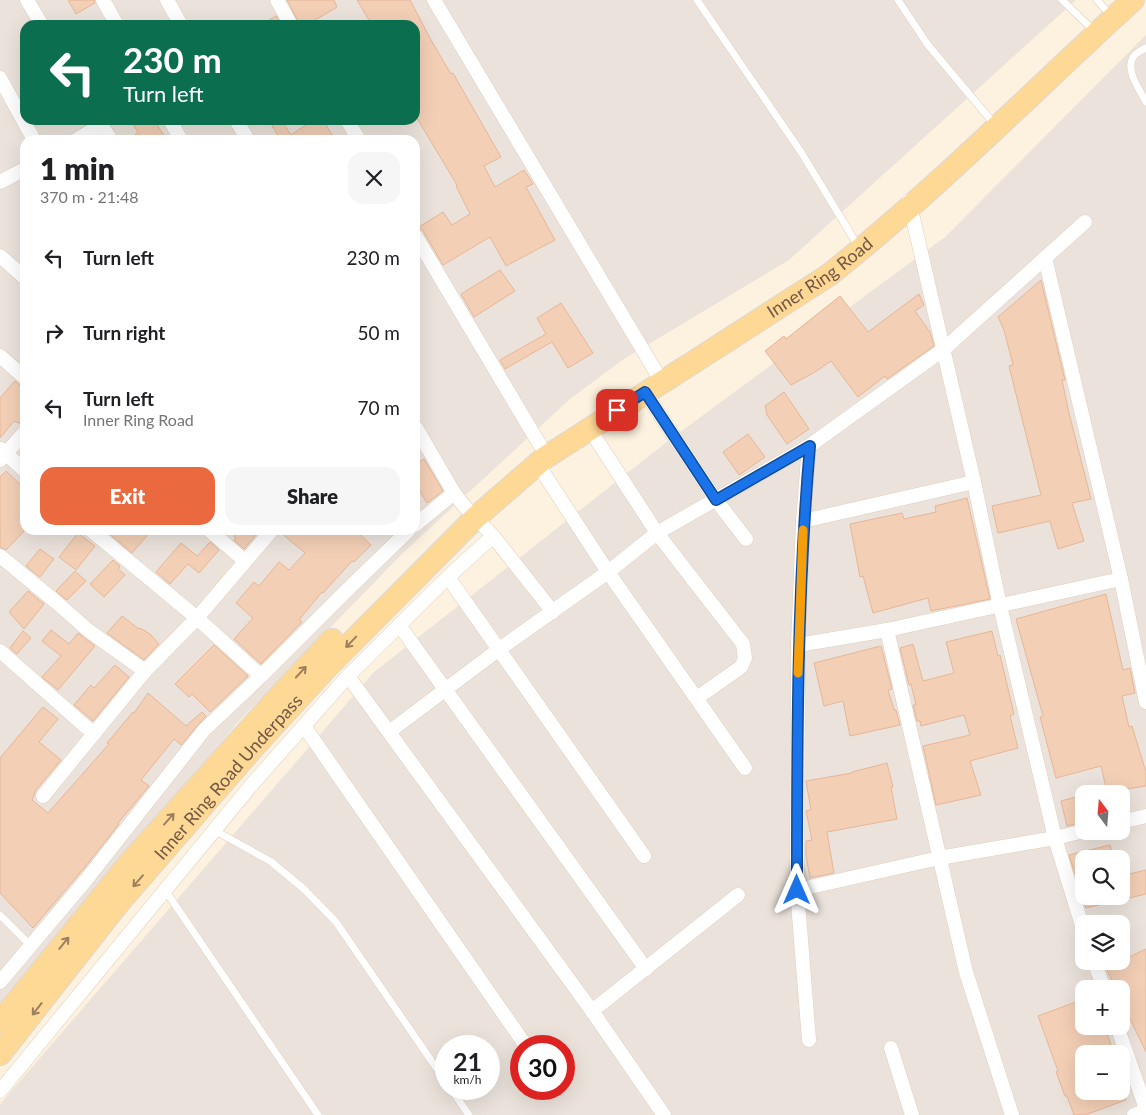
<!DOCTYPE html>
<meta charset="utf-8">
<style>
body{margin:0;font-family:Lato,sans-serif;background:#f6f6f6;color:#202124;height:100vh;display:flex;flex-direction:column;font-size:19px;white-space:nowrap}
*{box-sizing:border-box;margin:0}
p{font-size:16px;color:#757577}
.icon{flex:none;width:28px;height:28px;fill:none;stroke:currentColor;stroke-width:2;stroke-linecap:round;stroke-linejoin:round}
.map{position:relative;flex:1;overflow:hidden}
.panel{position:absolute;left:20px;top:135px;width:400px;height:400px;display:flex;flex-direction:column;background:#fff;border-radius:15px;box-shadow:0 5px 20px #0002}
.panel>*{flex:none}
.top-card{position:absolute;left:20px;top:20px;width:400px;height:105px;border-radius:15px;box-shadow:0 5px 20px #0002;background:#0b6e4f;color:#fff;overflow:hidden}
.needle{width:32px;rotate:344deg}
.controls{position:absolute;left:1075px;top:785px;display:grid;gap:10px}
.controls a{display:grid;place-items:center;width:55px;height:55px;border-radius:10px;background:#fff;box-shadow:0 5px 20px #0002;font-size:25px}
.speed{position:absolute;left:435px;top:1035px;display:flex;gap:10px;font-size:25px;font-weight:700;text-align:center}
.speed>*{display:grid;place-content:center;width:65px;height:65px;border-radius:50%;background:#fff;box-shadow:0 5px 20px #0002;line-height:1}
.speed small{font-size:12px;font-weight:400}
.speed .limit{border:8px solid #d22;background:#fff;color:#111}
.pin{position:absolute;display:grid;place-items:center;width:42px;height:42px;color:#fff;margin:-21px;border-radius:10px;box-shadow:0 2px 8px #0006}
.me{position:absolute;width:55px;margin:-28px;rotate:0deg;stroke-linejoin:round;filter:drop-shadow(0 0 4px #0008)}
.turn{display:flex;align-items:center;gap:18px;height:105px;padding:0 20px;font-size:22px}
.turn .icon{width:65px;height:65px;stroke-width:2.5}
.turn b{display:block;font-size:35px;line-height:42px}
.round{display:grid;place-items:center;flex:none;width:52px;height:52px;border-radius:15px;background:#f6f6f6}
.head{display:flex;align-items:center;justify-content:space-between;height:85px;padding:0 20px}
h1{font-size:30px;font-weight:800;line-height:38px}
.cta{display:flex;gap:10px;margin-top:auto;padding:10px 20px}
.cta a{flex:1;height:58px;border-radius:15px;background:#eb693f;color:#fff;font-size:20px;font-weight:800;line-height:58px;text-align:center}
.cta a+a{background:#f6f6f6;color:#202124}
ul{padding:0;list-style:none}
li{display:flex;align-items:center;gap:15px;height:75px;padding:0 20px}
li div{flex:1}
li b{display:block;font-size:19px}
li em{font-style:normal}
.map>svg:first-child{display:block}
</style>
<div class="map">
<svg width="1146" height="1115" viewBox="0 0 1146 1115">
<rect width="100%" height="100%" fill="#fdf2df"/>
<g fill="#ebe3db" fill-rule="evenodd">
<path d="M0,0h1076l-287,260 -165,99 -54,40 -167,154 -164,168 -239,291zM25,25h390v95h-390zM25,140h390v390h-390z"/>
<path d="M1146,35v1080h-1146v-11l374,-432 294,-231 277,-204zM1084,794h37v37h-37zM1084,859h37v37h-37zM1084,924h37v37h-37zM1084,989h37v37h-37zM446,1046h43v43h-43zM521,1046h43v43h-43zM1084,1054h37v37h-37z"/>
</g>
<g fill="#f3cfb6" stroke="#e6b696">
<polygon points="68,0 94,0 95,3 76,14"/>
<polygon points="287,0 334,0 337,7 307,25 300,25"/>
<polygon points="357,0 410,0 431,40 451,74 453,73 501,157 484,166 495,187 524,170 533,184 526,187 555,240 506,266 490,237 443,265 423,231 419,227 443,212 452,225 470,214 456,186 457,185 415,115 415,25 372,25"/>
<polygon points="276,16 281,25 261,25"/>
<polygon points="131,120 154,120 167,140 127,140 138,133"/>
<polygon points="281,120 291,135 313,120 323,120 335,140 281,140 272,126"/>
<polygon points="500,270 515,291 474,317 461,294"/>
<polygon points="1041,280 1065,380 1062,380 1069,413 1091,499 1072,503 1084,541 1058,549 1050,521 998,533 992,506 1041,495 1009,366 1013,365 1004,330 998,317"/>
<polygon points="919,294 924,305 915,311 930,332 934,346 887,379 885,376 858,397 831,361 815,372 791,385 765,351 784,336 786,339 840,296 868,332"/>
<polygon points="561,303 593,353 568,368 552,342 505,369 500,360 546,334 537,318"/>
<polygon points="15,381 25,389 25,423 21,424 14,421 0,438 0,398"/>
<polygon points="784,392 809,429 787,444 767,415 765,406"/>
<polygon points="748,434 765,457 739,475 723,452"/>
<polygon points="424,459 443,491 427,503 415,483 415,465"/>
<polygon points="6,471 25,489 25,530 6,550 0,547 0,477"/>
<polygon points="967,498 990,599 931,611 928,598 873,613 863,576 860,577 850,524 902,513 904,519 936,512 935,506"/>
<polygon points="105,530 152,530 132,553"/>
<polygon points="240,530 260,530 244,549 234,540 236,539 234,536"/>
<polygon points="281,530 355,530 371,545 354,562 352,561 323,593 322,592 299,620 302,622 261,664 234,639 253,618 236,603 254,582 259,586 279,562 289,570 305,553 280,532"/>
<polygon points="78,533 95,546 76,570 59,557"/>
<polygon points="210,542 219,550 199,573 188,564 170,584 156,572 181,543 197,556"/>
<polygon points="40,549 54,559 40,577 26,566"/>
<polygon points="113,560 120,566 118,569 125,575 104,597 90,584"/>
<polygon points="75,571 86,581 67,600 56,591"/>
<polygon points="28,591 44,604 24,629 9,612"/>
<polygon points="1106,594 1123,670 1130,668 1135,693 1122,696 1129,727 1132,726 1146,772 1146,786 1107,792 1101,766 1056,778 1040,717 1043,716 1016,619"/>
<polygon points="122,616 139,629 140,628 150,634 159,644 144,660 107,633"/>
<polygon points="51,630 69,644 78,633 95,646 58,690 42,677 61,656 42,641"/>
<polygon points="23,631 31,638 17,654 10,648"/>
<polygon points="992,631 998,656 1000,655 1014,714 1010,716 1018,748 970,761 981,795 936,805 923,746 970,735 964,715 921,726 920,721 917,721 913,705 916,705 911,684 909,685 900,648 913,644 923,681 954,673 946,642"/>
<polygon points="214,645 248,676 210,712 192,694 189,697 175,684"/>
<polygon points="881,646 892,689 888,690 894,710 896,710 900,725 850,736 843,701 824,706 814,663"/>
<polygon points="115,665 129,677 93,721 74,705 91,685 94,688"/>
<polygon points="148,693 186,726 202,712 206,716 181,745 174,739 141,780 149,786 118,823 119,824 85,867 33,928 0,893 0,758 43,707 58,719 39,742 61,760 36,790 32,800 48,813 109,744 107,743 133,712 134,713"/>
<polygon points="887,763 893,787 891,787 897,819 827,832 834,873 810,878 806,856 806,841 812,840 806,811 811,810 806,781 852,773 852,772"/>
<polygon points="1084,795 1084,822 1067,826 1061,801"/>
<polygon points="1110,845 1114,859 1084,859 1084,896 1119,896 1119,900 1086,908 1069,855"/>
<polygon points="1146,870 1146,894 1121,900 1121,876"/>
<polygon points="1146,949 1146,1052 1121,1000 1121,989 1116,989 1106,968"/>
<polygon points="1084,999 1084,1026 1104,1026 1112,1047 1108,1048 1110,1054 1084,1054 1084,1091 1123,1091 1126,1100 1085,1115 1074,1115 1067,1096 1065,1096 1056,1072 1058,1071 1038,1016"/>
</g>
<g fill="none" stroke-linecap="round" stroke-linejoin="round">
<defs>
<g id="service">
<polyline points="697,0 801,152 855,241"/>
<polyline points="898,0 928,45 990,119"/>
<polyline points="1062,0 1088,25"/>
<polyline points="1097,0 1105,9"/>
<path d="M1146,48c-4,2 -10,5 -13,9 -8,14 7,33 13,45"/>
<polyline points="214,830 270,861 304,889 336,922 446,1082"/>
<polyline points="165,890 318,1115"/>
<polyline points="0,915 31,946"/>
<polyline points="451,1089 469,1115"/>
</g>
<g id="minor">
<polyline points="27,0 42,25"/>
<polyline points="103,0 117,25"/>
<polyline points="167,0 181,25"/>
<polyline points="277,0 291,25"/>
<polyline points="434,0 656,372"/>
<polyline points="0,78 34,140"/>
<polyline points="98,120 111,140"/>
<polyline points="170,120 181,140"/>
<polyline points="236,120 248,140"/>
<polyline points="347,120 359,140"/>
<polyline points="76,140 101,125"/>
<polyline points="0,182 25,169"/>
<polyline points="909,201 974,482 1000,606 1055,838 1084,932"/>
<polyline points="415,235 540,445"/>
<polyline points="0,256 25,278"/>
<polyline points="1045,258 1121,579 1146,702"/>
<polyline points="0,356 25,378"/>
<polyline points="645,392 716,500 746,539"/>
<polyline points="415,426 454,493 465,507 493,536 553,612"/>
<polyline points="589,428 657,533 743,644 745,658 741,667 697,698"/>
<polyline points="1,449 25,471"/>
<polyline points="0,460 25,432"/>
<polyline points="537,463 608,572 745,768"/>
<polyline points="803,521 974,482"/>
<polyline points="415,525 454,493"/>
<polyline points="91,530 197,618 261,676"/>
<polyline points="209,530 245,561"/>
<polyline points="0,556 56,602 89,631 145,671"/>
<polyline points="448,577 644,856"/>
<polyline points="399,625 646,969"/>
<polyline points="887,630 966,972 1012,1115"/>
<polyline points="798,645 887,630 1121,579"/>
<polyline points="0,651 94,734"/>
<polyline points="348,676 592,1011 664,1115"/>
<polyline points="304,726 526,1046"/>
<polyline points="389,732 498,650 608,572 657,533 809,446 944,349 1085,222"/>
<polyline points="43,796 145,671 197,618 272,530"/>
<polyline points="1121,822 1146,816"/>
<polyline points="797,890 939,858 1055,838 1084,831"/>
<polyline points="1094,961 1104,989"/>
<polyline points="0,982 86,880 204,730 261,676 344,593 409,530"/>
<polyline points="592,1011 738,895"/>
<polyline points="1117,1026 1146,1109"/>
<polyline points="809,1040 797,890 798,645 803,521 809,446"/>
<polyline points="891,1048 912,1115"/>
<polyline points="0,1091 254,782 348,676 448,577 493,536"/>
<polyline points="1134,1115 1146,1111"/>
</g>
<g id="primary">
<polyline points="0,1022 132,860 283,692 332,640"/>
<path id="s1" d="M0,1054l117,-149 134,-155 80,-87 144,-145 68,-59 286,-184c107,-85 203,-183 304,-275"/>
</g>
</defs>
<use href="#service" stroke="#e1cebb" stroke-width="8"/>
<use href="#minor" stroke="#e1cebb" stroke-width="15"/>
<use href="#primary" stroke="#ded7d3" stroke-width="24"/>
<use href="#service" stroke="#fff" stroke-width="7"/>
<use href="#minor" stroke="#fff" stroke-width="14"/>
<use href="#primary" stroke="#fed995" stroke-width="22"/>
</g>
<defs><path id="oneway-shaft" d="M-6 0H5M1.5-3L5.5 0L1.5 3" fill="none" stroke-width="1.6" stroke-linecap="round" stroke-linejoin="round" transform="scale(1.25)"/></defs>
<g stroke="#9d7e5e">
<use href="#oneway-shaft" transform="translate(351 642) rotate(134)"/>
<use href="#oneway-shaft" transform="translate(301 672) rotate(-47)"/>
<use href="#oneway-shaft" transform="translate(169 819) rotate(-48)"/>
<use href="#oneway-shaft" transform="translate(138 881) rotate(131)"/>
<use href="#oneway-shaft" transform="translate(64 943) rotate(-51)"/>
<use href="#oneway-shaft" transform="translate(37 1009) rotate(128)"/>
</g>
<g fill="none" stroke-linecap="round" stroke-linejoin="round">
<defs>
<path id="route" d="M617,410l28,-18 71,108 94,-54c-13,148 -13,296 -13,444"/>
</defs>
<use href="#route" stroke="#114b97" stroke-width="12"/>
<use href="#route" stroke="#1a73e8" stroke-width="9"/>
<polyline stroke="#f59e0b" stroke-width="9" points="798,673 803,530"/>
</g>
<g text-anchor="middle" stroke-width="5" stroke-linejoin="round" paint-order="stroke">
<g font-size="18" fill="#745746" stroke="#fff6e6">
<text dy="6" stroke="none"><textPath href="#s1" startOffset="1138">Inner Ring Road</textPath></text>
<text dy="6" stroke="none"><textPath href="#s1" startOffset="359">Inner Ring Road Underpass</textPath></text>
</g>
</g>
</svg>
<div class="controls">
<a><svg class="needle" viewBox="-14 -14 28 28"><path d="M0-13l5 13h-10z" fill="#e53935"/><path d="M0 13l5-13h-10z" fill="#757577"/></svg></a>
<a><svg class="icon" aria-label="search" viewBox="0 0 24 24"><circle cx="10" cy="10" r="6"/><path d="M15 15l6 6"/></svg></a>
<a><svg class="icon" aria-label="layers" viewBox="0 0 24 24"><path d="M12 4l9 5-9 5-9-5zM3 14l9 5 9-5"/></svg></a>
<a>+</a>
<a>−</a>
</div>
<div class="speed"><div>21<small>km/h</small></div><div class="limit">30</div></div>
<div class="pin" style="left:617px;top:410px;background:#d93025"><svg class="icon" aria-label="arrive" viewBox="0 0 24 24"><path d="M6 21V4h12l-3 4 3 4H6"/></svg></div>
<svg class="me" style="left:797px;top:890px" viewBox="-20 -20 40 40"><path d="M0-17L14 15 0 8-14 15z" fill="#1a73e8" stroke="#fff" stroke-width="4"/></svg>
<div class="top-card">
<div class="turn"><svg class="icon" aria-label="left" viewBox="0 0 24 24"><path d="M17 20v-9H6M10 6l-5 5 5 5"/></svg><div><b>230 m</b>Turn left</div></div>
</div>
<section class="panel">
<div class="head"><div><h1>1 min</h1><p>370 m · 21:48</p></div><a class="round"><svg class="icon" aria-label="close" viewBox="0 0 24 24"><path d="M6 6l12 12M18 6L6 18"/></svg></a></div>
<ul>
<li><svg class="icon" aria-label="left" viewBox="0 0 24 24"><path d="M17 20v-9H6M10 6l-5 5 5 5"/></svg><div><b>Turn left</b></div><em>230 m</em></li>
<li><svg class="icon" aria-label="right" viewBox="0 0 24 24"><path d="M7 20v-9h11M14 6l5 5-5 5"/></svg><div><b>Turn right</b></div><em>50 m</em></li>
<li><svg class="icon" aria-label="left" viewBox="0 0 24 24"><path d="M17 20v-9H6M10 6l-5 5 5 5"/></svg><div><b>Turn left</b><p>Inner Ring Road</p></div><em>70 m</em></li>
</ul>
<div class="cta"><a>Exit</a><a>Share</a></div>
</section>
</div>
